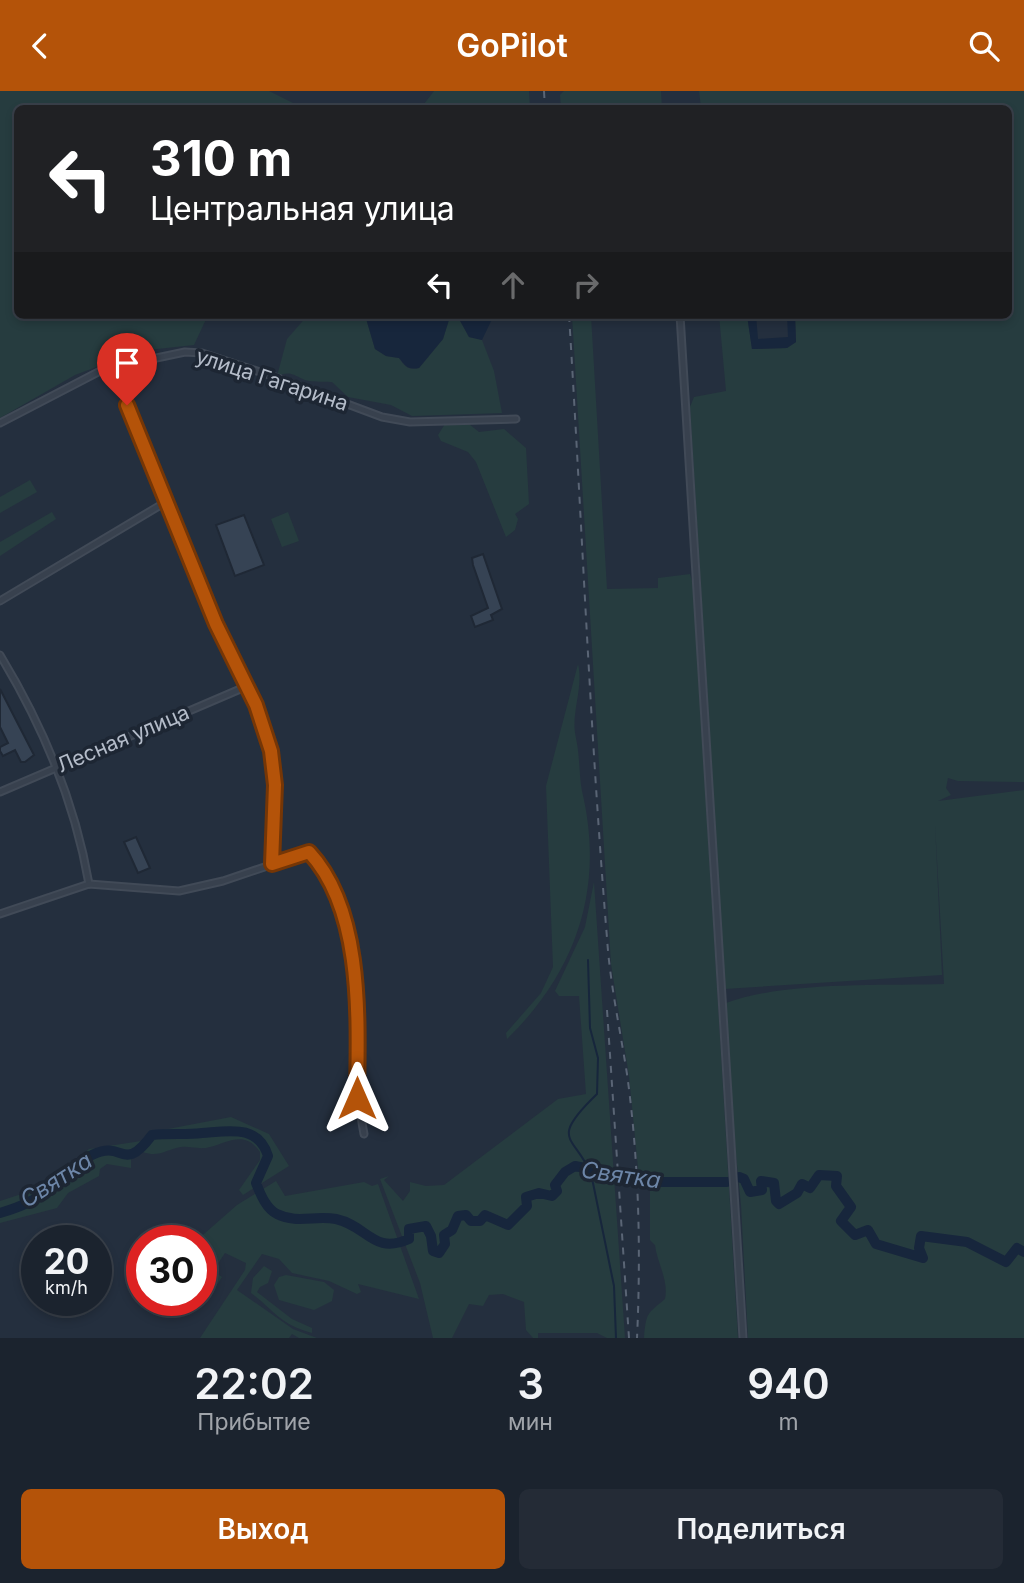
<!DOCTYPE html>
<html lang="ru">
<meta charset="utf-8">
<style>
body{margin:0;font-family:Inter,sans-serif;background:#242b36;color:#f1f3f6;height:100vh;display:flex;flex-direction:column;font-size:26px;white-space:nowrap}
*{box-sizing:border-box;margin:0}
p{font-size:23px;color:#a0a4aa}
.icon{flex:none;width:38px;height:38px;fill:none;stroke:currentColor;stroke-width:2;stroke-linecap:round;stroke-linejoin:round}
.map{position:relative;height:1247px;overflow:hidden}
.panel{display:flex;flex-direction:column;background:#1b232e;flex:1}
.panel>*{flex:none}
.banner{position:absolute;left:14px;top:14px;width:998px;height:214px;border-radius:10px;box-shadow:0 4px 10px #0003,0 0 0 2px #39404a;background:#202124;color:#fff;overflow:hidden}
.speed{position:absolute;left:21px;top:1134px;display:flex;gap:14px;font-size:35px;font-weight:700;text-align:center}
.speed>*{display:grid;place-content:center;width:91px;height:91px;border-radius:50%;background:#1b232e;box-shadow:0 4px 10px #0003,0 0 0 2px #39404a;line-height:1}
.speed small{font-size:18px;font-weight:400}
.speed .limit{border:10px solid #d22;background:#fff;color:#111}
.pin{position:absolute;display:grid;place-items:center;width:60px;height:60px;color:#fff;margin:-72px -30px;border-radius:50% 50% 50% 0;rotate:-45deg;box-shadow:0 0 7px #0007}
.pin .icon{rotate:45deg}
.me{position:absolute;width:77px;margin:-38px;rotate:0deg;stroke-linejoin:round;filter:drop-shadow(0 0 5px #0008)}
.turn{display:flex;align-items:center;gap:24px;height:147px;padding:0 21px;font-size:32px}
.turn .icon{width:91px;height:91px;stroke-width:2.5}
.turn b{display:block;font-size:49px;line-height:60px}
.lanes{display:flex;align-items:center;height:66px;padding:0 21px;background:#0003;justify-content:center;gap:35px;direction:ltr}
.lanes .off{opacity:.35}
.eta{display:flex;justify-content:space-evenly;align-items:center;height:119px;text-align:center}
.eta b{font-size:42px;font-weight:600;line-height:49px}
.primary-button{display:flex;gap:14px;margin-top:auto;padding:14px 21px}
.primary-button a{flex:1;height:80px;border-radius:10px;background:#b45309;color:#fff;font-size:28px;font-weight:600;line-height:80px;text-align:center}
.primary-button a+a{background:#242b36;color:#f1f3f6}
header{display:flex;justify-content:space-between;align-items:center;height:91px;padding:0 21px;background:#b45309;color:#fff;font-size:32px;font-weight:600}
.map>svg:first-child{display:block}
</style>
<header><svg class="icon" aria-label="back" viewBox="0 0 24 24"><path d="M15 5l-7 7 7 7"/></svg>GoPilot<svg class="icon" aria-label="search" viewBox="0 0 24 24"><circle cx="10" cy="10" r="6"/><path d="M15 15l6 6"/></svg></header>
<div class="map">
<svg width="1024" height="1247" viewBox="0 0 1024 1247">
<rect width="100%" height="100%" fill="#242f3e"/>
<g fill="#263c3f">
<polygon points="0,0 269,0 303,17 18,18 18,224 208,224 194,254 139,260 75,284 0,327"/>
<polygon points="434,0 529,0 530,17 421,17"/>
<polygon points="564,0 661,0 662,17 561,17 560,4"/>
<path d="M699,0h325v691l-66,-1 -10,-3 -2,10 5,7 -13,6 86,-11v548h-276l-7,-133 -15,-151v-51c61,-22 153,-17 218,-19l-9,-160 7,151 -217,14 -35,-582 4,-10 32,-6 -7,-76h28l5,34 35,-1 9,-6 -1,-27h213v-206l-307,-1z"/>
<path d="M308,224h57l10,34 11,7 13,2c6,9 9,12 20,10l24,-29 6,-22h9l11,20 13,3 12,31 8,42 -90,3 -21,-11 -43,-8 -16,-15c-8,-1 -22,1 -29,-3 -11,-5 -13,-8 -26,-3l10,-37z"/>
<path d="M572,224h19l16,274 51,-1v-10l32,-4 3,10 45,754h-94c2,-25 3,-24 21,-39 4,-19 -8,-36 -10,-54l-5,-5v-61l-11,-1 -10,-102 -18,-112z"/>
<polygon points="445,333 469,333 479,341 504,338 526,357 529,413 515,423 518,428 515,439 506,446 476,371 468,361 441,350 438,344"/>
<polygon points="30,389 37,401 0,422 0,406"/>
<polygon points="52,421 56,428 0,465 0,451"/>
<polygon points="288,421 299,450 282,456 271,428"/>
<path d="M578,573c6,24 -8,50 -2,74 4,18 3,38 6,53 23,96 -5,180 -75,248l-1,-6 35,-40 12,-26 -7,-181z"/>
<polygon points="594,791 625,1247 607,1247 597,1242 538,1242 538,1247 533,1247 526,1239 524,1211 503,1203 489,1204 483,1215 469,1213 452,1247 433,1247 420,1192 380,1088 389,1085 384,1089 403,1110 410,1100 410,1091 426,1095 444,1094 558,1008 586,1003 579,905 559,905 555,900 585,836"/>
<path d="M231,1026l38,17 20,32 -46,29 -4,-5 21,-30v-8c-15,-22 -31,-10 -50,-5 -10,3 -19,-1 -29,0 -14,2 -22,11 -38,5l-12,7v9l-24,-4 -7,5 -1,7 -31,17 -11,15 -57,15v-22l43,-14 46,-38 52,-8 11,-9z"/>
<polygon points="276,1090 285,1105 364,1091 372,1095 378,1093 419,1208 358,1193 361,1201 357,1203 329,1190 292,1182 279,1168 262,1163 237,1199 293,1238 317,1247 299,1247 292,1243 289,1247 200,1247 245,1179 246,1172 225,1162 213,1180 222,1186 215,1197 201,1189 201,1150 196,1150 237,1114"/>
<path d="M264,1175l8,5 -4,12 -8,4 -3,5 35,27 20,9v5c-33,-9 -38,-23 -61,-40l2,-15z"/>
<polygon points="286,1184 324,1191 334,1199 332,1210 314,1219 279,1209 274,1194 279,1186"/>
</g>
<g fill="#17263c">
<path d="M365,224h129l-12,25 -13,-3 -11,-20h-8l-7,22 -24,29c-12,2 -13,-2 -20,-10l-13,-2 -11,-7z"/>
<polygon points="747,224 756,224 758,248 788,246 787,224 795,224 796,251 787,257 752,258"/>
</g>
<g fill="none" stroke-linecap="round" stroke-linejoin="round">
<path stroke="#17263c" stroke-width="2" d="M588,869l2,68 8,30 -1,36c-54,52 -16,40 -4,89l21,103 2,52"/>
<g stroke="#17263c" stroke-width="10">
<polyline points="739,1086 744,1088 750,1101 762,1099 761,1090 774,1092 776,1110 779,1113 797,1102 802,1093 810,1097 819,1084 837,1085 836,1095 851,1116 841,1130 855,1144 868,1139 876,1153 923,1167 919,1157 921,1145 967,1151 1006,1171 1017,1157 1024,1161"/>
<path d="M0,1122c17,-5 36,-12 49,-24 15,-12 25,-26 43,-34 33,-16 30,20 60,-20 17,-2 34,0 50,-2 27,-2 56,-9 66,23l-12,27c4,10 10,26 21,31 20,10 38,1 59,5 32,7 37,36 73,20v-10l17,-3 5,10 2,15 6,2 6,-9 -1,-9 8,-5 6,-14 8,-1 5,6h9l5,-6 23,10 19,-19 -1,-9 13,-4 13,3 5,-5 -2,-6 10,-13 10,-6 10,2 8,7 49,7h85"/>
</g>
</g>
<g fill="#364354" stroke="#1f2835" stroke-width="2">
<polygon points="244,424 264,474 235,485 216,434"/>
<polygon points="483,463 502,518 491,524 493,529 475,536 471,525 488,517 473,474 472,467"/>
<polygon points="0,598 34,664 25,671 21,671 15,659 3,665 0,660 0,656 8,652 0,636"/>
<polygon points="136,746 150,777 138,782 124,751"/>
</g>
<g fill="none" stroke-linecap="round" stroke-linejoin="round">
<defs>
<g id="minor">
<polyline points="680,224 743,1247"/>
<path d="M114,275l50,137 77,177c39,66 33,111 31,184"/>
<polyline points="0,332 104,278 185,261 202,262 275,286 382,326 410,331 516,328"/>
<polyline points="0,510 164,412"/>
<path d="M0,564c43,71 75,147 89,229"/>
<polyline points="0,701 245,596"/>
<path d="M0,823l89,-30 90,7 44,-10 86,-29c68,72 37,192 55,282"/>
</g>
</defs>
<use href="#minor" stroke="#414a57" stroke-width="9"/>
<use href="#minor" stroke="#38414e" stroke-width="5"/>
<g stroke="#5a6575" stroke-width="2" stroke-dasharray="7 7" stroke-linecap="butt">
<polyline points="544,0 545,18"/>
<path d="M569,224c13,208 21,416 38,623 3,46 13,91 20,136 12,87 14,177 10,264"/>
<polyline points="607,919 629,1247"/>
</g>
</g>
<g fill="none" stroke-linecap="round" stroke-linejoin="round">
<defs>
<path id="route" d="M127,314l89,219 40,81 15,46 4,34 -3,79 37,-12c55,59 49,169 48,246"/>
</defs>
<use href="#route" stroke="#753606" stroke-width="18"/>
<use href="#route" stroke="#b45309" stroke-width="12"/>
</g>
<g text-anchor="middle" stroke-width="7" stroke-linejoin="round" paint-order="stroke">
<g font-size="21" fill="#b4bcc9" stroke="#1d2633">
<text transform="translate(272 289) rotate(18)" y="7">улица Гагарина</text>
<text transform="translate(123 648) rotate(-23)" y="7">Лесная улица</text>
</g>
<g font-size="23" font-style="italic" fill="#6d86a8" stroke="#1d2633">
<text transform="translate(621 1084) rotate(8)" y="8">Святка</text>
<text transform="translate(56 1089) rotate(-33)" y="8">Святка</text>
</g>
</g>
</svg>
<div class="speed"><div>20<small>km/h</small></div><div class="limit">30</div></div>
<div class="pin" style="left:127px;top:314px;background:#d93025"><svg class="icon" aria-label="arrive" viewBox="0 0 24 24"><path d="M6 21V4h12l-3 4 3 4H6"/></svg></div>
<svg class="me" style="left:357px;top:1007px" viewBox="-20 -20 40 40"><path d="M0-17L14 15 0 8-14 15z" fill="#b45309" stroke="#fff" stroke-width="4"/></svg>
<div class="banner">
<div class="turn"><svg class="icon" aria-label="left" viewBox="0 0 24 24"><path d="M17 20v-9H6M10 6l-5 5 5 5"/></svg><div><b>310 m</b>Центральная улица</div></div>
<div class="lanes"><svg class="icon" aria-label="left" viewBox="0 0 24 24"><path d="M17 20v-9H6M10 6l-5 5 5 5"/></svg><svg class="icon off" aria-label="ahead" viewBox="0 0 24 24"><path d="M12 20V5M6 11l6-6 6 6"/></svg><svg class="icon off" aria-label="right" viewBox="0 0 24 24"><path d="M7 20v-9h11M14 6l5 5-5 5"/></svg></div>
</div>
</div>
<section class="panel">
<div class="eta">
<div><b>22:02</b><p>Прибытие</p></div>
<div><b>3</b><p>мин</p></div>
<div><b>940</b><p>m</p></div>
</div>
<div class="primary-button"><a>Выход</a><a>Поделиться</a></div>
</section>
